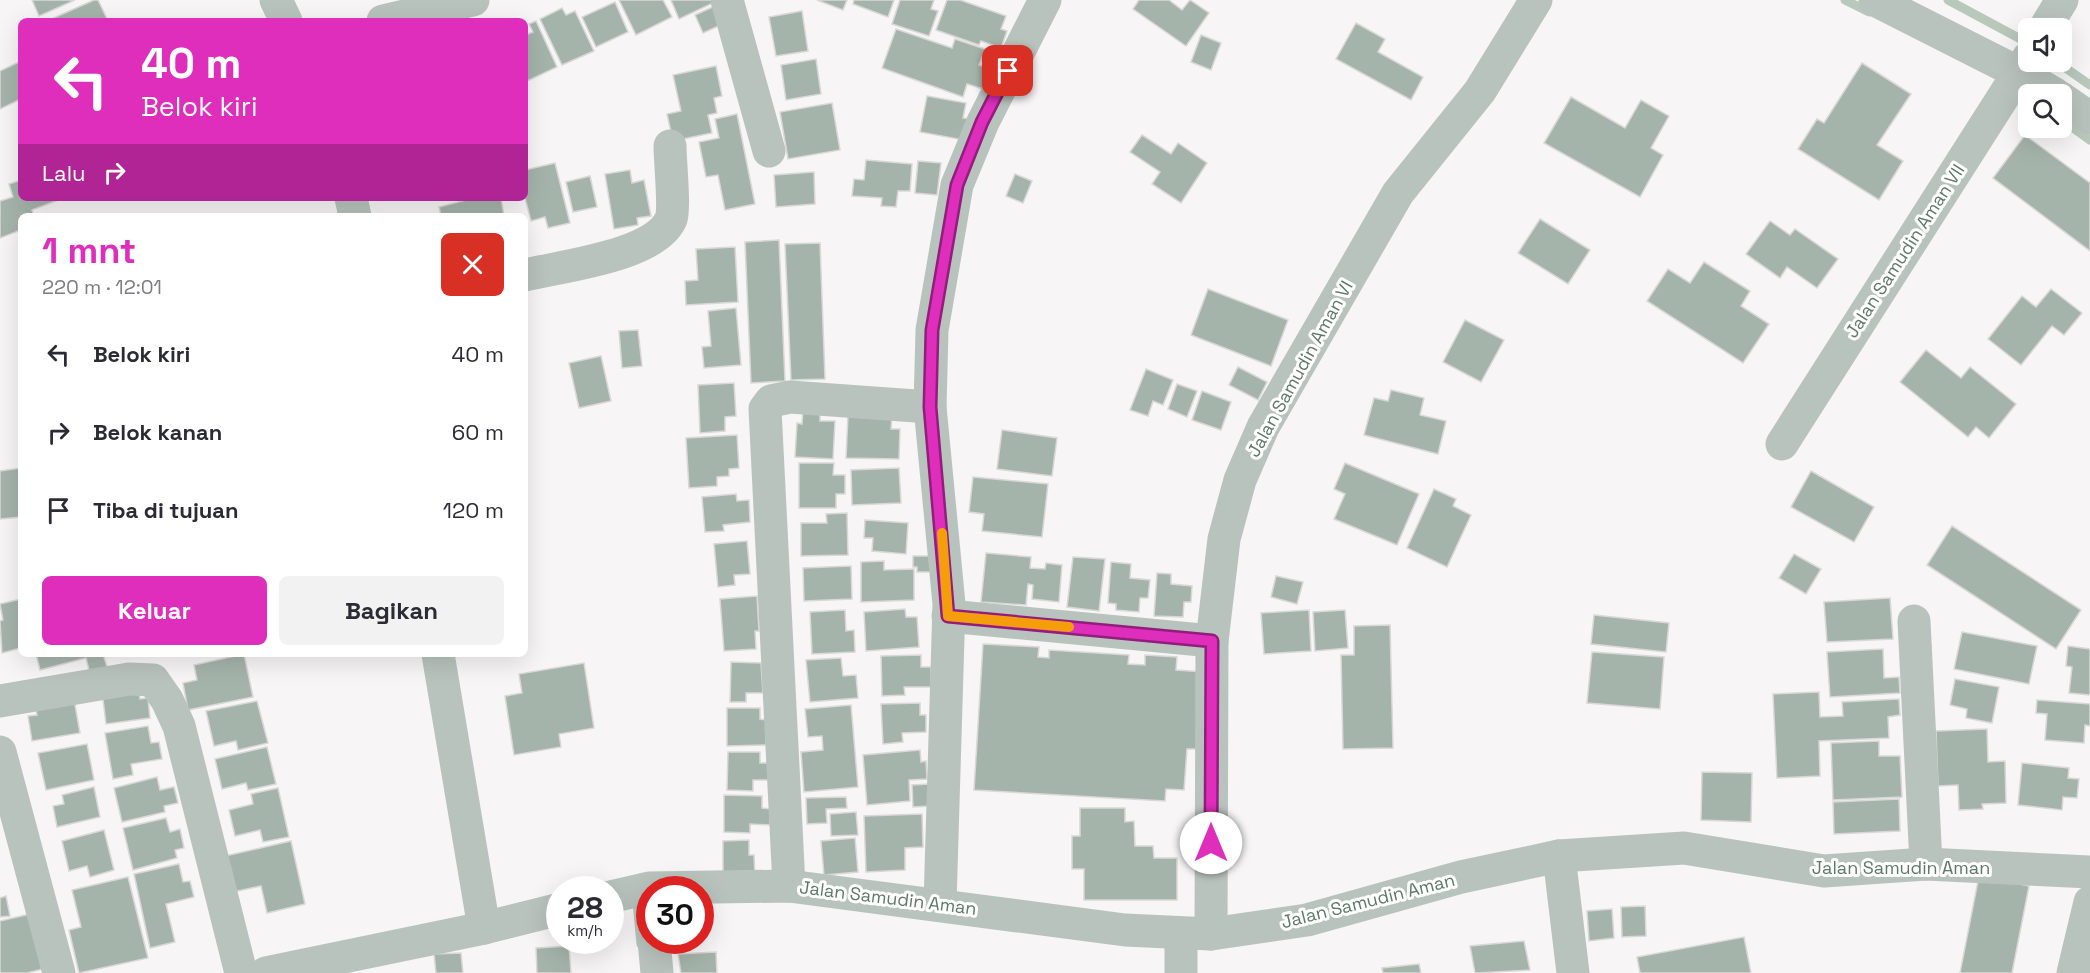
<!DOCTYPE html>
<html lang="id">
<meta charset="utf-8">
<style>
body{margin:0;font-family:"Space Grotesk",sans-serif;background:#f2f2f3;color:#2b2b33;height:100vh;display:flex;flex-direction:column;font-size:22px;white-space:nowrap}
*{box-sizing:border-box;margin:0}
p{font-size:20px;color:#7c7c81}
.icon{flex:none;width:33px;height:33px;fill:none;stroke:currentColor;stroke-width:2;stroke-linecap:round;stroke-linejoin:round}
.map{position:relative;flex:1;overflow:hidden}
.panel{position:absolute;left:18px;top:213px;width:510px;height:444px;display:flex;flex-direction:column;background:#fff;border-radius:9px;box-shadow:0 6px 24px #0002}
.panel>*{flex:none}
.banner{position:absolute;left:18px;top:18px;width:510px;height:183px;border-radius:9px;box-shadow:0 6px 24px #0002;background:#de2ebb;color:#fff;overflow:hidden}
.fabs{position:absolute;left:2018px;top:18px;display:grid;gap:12px}
.fabs a{display:grid;place-items:center;width:54px;height:54px;border-radius:9px;background:#fff;box-shadow:0 6px 24px #0002;font-size:30px}
.speed{position:absolute;left:546px;top:876px;display:flex;gap:12px;font-size:30px;font-weight:700;text-align:center}
.speed>*{display:grid;place-content:center;width:78px;height:78px;border-radius:50%;background:#fff;box-shadow:0 6px 24px #0002;line-height:1}
.speed small{font-size:15px;font-weight:400}
.speed .limit{border:9px solid #d22;background:#fff;color:#111}
.pin{position:absolute;display:grid;place-items:center;width:51px;height:51px;color:#fff;margin:-26px;border-radius:12px;box-shadow:0 3px 9px #0006}
.me{position:absolute;width:66px;margin:-33px;rotate:0deg;stroke-linejoin:round;filter:drop-shadow(0 0 4px #0008)}
.turn{display:flex;align-items:center;gap:21px;height:126px;padding:0 24px;font-size:27px}
.turn .icon{width:78px;height:78px;stroke-width:2.5}
.turn b{display:block;font-size:42px;line-height:51px}
.then{display:flex;align-items:center;height:57px;padding:0 24px;background:#0003;gap:12px;font-size:22px}
.round{display:grid;place-items:center;flex:none;width:63px;height:63px;border-radius:9px;background:#f2f2f3}
.summary{display:flex;align-items:center;justify-content:space-between;height:102px;padding:0 24px}
h1{font-size:36px;font-weight:600;line-height:45px;color:#de2ebb}
.primary-button{display:flex;gap:12px;margin-top:auto;padding:12px 24px}
.primary-button a{flex:1;height:69px;border-radius:9px;background:#de2ebb;color:#fff;font-size:24px;font-weight:600;line-height:69px;text-align:center}
.primary-button a+a{background:#f2f2f3;color:#2b2b33}
ul{padding:0;list-style:none}
li{display:flex;align-items:center;gap:18px;height:78px;padding:0 24px}
li div{flex:1}
li b{display:block;font-size:22px}
li em{font-style:normal}
.map>svg:first-child{display:block}
</style>
<div class="map">
<svg width="2090" height="973" viewBox="0 0 2090 973">
<rect width="100%" height="100%" fill="#f7f5f5"/>
<g fill="none" stroke-linecap="round" stroke-linejoin="round">
<g stroke="#b8c8bb" stroke-width="9">
<polyline points="1845,0 1869,12"/>
<polyline points="1948,0 2028,43"/>
<polyline points="2057,62 2090,85"/>
<polyline points="2061,119 2090,140"/>
<polyline points="637,902 641,944"/>
</g>
</g>
<g fill="#a5b4ab" stroke="#d9d7d7" stroke-width="1.5">
<polygon points="32,0 75,0 39,16"/>
<polygon points="94,0 98,0 108,21 47,21"/>
<polygon points="619,0 663,0 672,17 636,35"/>
<polygon points="671,0 711,0 713,3 679,19"/>
<polygon points="817,0 847,0 843,10"/>
<polygon points="854,0 894,0 888,17 853,4"/>
<polygon points="900,0 934,0 931,9 938,11 929,36 892,24"/>
<polygon points="947,0 960,0 1006,16 1001,29 1007,31 1001,48 981,41 979,45 936,30"/>
<polygon points="1139,0 1169,0 1182,10 1190,0 1209,13 1186,46 1133,9"/>
<polygon points="615,2 628,32 596,47 582,17"/>
<polygon points="717,5 725,23 703,33 695,15"/>
<polygon points="562,8 566,15 575,11 594,51 562,65 540,19"/>
<polygon points="802,11 808,51 776,56 769,17"/>
<polygon points="536,21 557,67 525,82 525,27 528,34 533,32 529,24"/>
<polygon points="1356,23 1385,39 1378,52 1423,77 1411,100 1336,59"/>
<polygon points="896,29 952,48 955,39 985,49 979,65 990,69 983,89 967,84 963,97 882,68"/>
<polygon points="1201,35 1221,43 1211,70 1191,62"/>
<polygon points="816,59 821,94 786,100 781,65"/>
<polygon points="19,62 21,99 0,109 0,71"/>
<polygon points="1862,63 1911,94 1877,145 1903,161 1879,200 1798,149 1817,119 1824,123"/>
<polygon points="716,66 722,96 714,98 717,113 708,115 712,133 673,141 667,114 681,111 673,75"/>
<polygon points="927,96 966,103 963,118 973,119 969,141 920,132"/>
<polygon points="1571,97 1625,128 1641,100 1669,116 1651,148 1663,155 1640,197 1544,143"/>
<polygon points="832,103 840,150 788,159 780,112"/>
<polygon points="737,114 755,204 725,210 718,175 706,177 699,142 719,138 715,119"/>
<polygon points="1142,135 1171,154 1178,143 1207,163 1181,203 1152,184 1160,172 1130,152"/>
<polygon points="2025,135 2090,183 2090,251 1993,178"/>
<polygon points="866,160 912,164 910,191 898,191 896,207 881,206 882,198 852,196 854,179 864,180"/>
<polygon points="918,161 941,163 937,195 915,193"/>
<polygon points="555,163 570,223 548,228 545,217 531,221 525,198 525,170"/>
<polygon points="630,170 632,183 644,180 651,216 637,218 638,225 614,229 605,174"/>
<polygon points="814,172 815,204 776,207 774,175"/>
<polygon points="1015,174 1032,181 1023,203 1006,196"/>
<polygon points="590,176 597,207 573,212 566,182"/>
<polygon points="21,180 21,198 61,199 32,210 34,216 21,216 21,230 0,238 0,201 13,197 9,184"/>
<polygon points="474,198 501,198 504,216 441,216 439,207"/>
<polygon points="1540,219 1590,250 1568,284 1518,253"/>
<polygon points="1770,221 1790,235 1795,229 1838,259 1817,288 1787,267 1780,278 1746,254"/>
<polygon points="779,240 785,381 751,383 745,242"/>
<polygon points="820,243 825,379 791,380 785,244"/>
<polygon points="735,247 738,302 686,305 685,281 698,280 696,249"/>
<polygon points="1704,262 1750,291 1741,306 1769,324 1743,363 1647,301 1668,269 1690,283"/>
<polygon points="1208,289 1288,320 1271,366 1191,335"/>
<polygon points="2051,289 2082,313 2064,335 2052,326 2021,365 1988,339 2022,296 2036,307"/>
<polygon points="736,308 741,365 704,368 702,347 711,346 708,311"/>
<polygon points="1465,320 1504,340 1481,382 1443,362"/>
<polygon points="638,330 642,366 622,368 619,331"/>
<polygon points="1926,350 1961,378 1970,367 2016,404 1989,438 1976,427 1968,437 1900,382"/>
<polygon points="601,356 611,401 579,408 569,363"/>
<polygon points="1238,367 1267,382 1258,400 1229,385"/>
<polygon points="1146,369 1173,380 1163,405 1153,401 1148,416 1130,410"/>
<polygon points="734,383 736,416 725,417 725,431 700,433 698,385"/>
<polygon points="1177,384 1197,391 1187,417 1168,409"/>
<polygon points="1391,390 1424,398 1420,415 1446,421 1438,454 1364,435 1374,398 1388,401"/>
<polygon points="1202,391 1231,402 1221,430 1192,420"/>
<polygon points="803,410 820,410 820,421 835,421 833,459 795,457 797,423 802,424"/>
<polygon points="848,416 892,417 891,429 900,429 899,459 846,458"/>
<polygon points="1002,430 1057,438 1052,476 997,469"/>
<polygon points="737,435 739,468 729,469 729,476 717,477 717,486 689,488 686,438"/>
<polygon points="799,463 834,463 833,475 845,475 845,494 836,494 836,508 799,508"/>
<polygon points="1345,463 1419,494 1397,545 1334,519 1345,494 1334,489"/>
<polygon points="21,468 21,517 0,519 0,471"/>
<polygon points="899,468 901,503 852,505 851,470"/>
<polygon points="1811,471 1874,507 1854,542 1791,507"/>
<polygon points="973,477 1048,484 1042,537 982,531 984,514 969,512"/>
<polygon points="1434,489 1456,499 1453,506 1471,515 1447,567 1407,548"/>
<polygon points="736,494 737,501 749,500 750,522 723,525 724,531 705,532 702,497"/>
<polygon points="847,513 848,555 801,556 801,523 827,523 826,514"/>
<polygon points="865,520 908,523 906,554 872,551 873,538 864,538"/>
<polygon points="1952,526 2081,610 2056,649 1927,565"/>
<polygon points="747,541 750,574 734,575 735,585 718,587 714,544"/>
<polygon points="986,553 1031,557 1030,568 1045,569 1046,563 1062,565 1059,602 1032,599 1033,585 1028,584 1026,605 981,602"/>
<polygon points="1794,554 1821,569 1806,594 1779,578"/>
<polygon points="913,556 934,556 933,572 917,572 917,567 913,567"/>
<polygon points="1073,557 1105,559 1099,611 1067,607"/>
<polygon points="884,561 884,570 914,569 914,600 861,602 861,562"/>
<polygon points="1111,562 1131,564 1130,578 1150,580 1148,598 1140,598 1139,612 1116,610 1116,604 1108,603"/>
<polygon points="851,566 852,599 804,601 803,568"/>
<polygon points="1157,573 1171,574 1171,584 1192,586 1191,602 1184,602 1183,617 1154,616"/>
<polygon points="1276,576 1303,582 1297,604 1271,597"/>
<polygon points="757,596 759,631 755,631 756,649 724,651 720,599"/>
<polygon points="1890,598 1893,639 1827,642 1824,602"/>
<polygon points="21,599 21,648 2,653 0,621 3,620 0,604"/>
<polygon points="905,609 906,617 917,617 919,647 866,651 864,612"/>
<polygon points="845,610 846,631 854,630 855,652 812,654 810,612"/>
<polygon points="1309,610 1311,651 1264,654 1261,613"/>
<polygon points="1345,610 1348,648 1315,651 1313,612"/>
<polygon points="1594,615 1669,623 1666,652 1591,644"/>
<polygon points="1390,625 1393,748 1343,749 1341,655 1354,655 1354,626"/>
<polygon points="1962,632 2037,646 2029,684 1954,669"/>
<polygon points="983,644 1039,647 1038,657 1049,658 1049,650 1129,655 1128,664 1145,665 1145,655 1177,657 1176,670 1204,672 1199,749 1187,749 1184,790 1166,789 1165,801 974,790"/>
<polygon points="2068,646 2090,649 2090,695 2069,693 2072,667 2066,666"/>
<polygon points="1883,649 1884,678 1899,677 1900,693 1830,697 1827,652"/>
<polygon points="1592,652 1664,657 1660,709 1587,703"/>
<polygon points="36,654 103,654 108,670 90,674 86,658 40,670"/>
<polygon points="244,654 253,697 188,710 183,683 197,680 194,665"/>
<polygon points="921,655 921,667 931,667 931,687 904,687 905,695 882,696 881,656"/>
<polygon points="841,658 843,676 856,675 858,698 810,702 806,660"/>
<polygon points="731,662 761,663 763,693 746,693 746,702 730,702"/>
<polygon points="584,663 594,728 559,734 561,747 514,755 505,696 522,693 519,674"/>
<polygon points="1955,679 1999,687 1992,723 1966,718 1967,709 1950,705"/>
<polygon points="138,686 140,699 148,698 150,718 106,724 102,691"/>
<polygon points="1819,692 1820,717 1843,716 1842,702 1899,699 1900,715 1888,717 1889,738 1819,741 1820,776 1777,778 1773,694"/>
<polygon points="74,699 80,733 32,741 28,716 37,715 35,706"/>
<polygon points="2037,700 2090,704 2090,726 2085,725 2084,743 2045,740 2047,714 2036,713"/>
<polygon points="257,701 268,743 238,750 236,741 214,746 206,711"/>
<polygon points="920,703 920,715 926,715 926,732 902,733 903,742 883,744 881,704"/>
<polygon points="851,705 858,787 804,792 801,752 823,750 822,736 808,737 805,709"/>
<polygon points="727,708 760,708 760,719 766,720 766,745 727,746"/>
<polygon points="148,726 151,743 159,742 162,759 131,764 133,775 113,779 105,733"/>
<polygon points="1987,729 1988,762 2005,761 2006,803 1982,804 1983,809 1959,810 1958,785 1938,786 1936,731"/>
<polygon points="1879,741 1879,756 1900,756 1902,797 1833,800 1831,743"/>
<polygon points="87,744 94,780 46,790 38,753"/>
<polygon points="267,747 276,784 248,790 246,783 222,789 215,759"/>
<polygon points="920,750 921,762 926,761 927,779 909,780 910,801 867,805 863,755"/>
<polygon points="728,752 760,752 760,763 768,763 768,780 753,780 753,791 727,790"/>
<polygon points="2022,763 2069,768 2068,778 2079,779 2077,798 2063,797 2062,810 2018,805"/>
<polygon points="1702,772 1752,773 1751,822 1701,820"/>
<polygon points="157,777 160,790 174,787 178,803 164,806 165,812 122,822 114,788"/>
<polygon points="929,784 931,806 913,807 912,785"/>
<polygon points="94,787 100,817 57,827 53,806 64,804 62,795"/>
<polygon points="278,788 289,837 263,842 260,830 235,836 229,810 253,804 251,794"/>
<polygon points="724,795 762,796 762,808 770,809 770,825 750,824 750,833 724,832"/>
<polygon points="846,797 847,808 826,809 827,823 807,824 806,798"/>
<polygon points="1899,799 1900,831 1834,834 1833,802"/>
<polygon points="1080,808 1125,808 1125,822 1134,821 1135,846 1153,846 1154,858 1177,858 1177,900 1084,900 1084,869 1072,869 1072,836 1080,836"/>
<polygon points="856,812 858,835 831,836 830,814"/>
<polygon points="922,814 923,847 905,848 905,870 866,872 864,816"/>
<polygon points="166,818 170,832 180,829 184,848 175,850 177,858 133,870 123,828"/>
<polygon points="104,830 114,870 90,877 87,866 69,871 62,841"/>
<polygon points="855,838 858,872 824,875 821,841"/>
<polygon points="749,840 749,855 754,855 755,877 723,878 723,841"/>
<polygon points="291,841 305,904 267,913 261,886 233,892 225,856"/>
<polygon points="179,864 183,882 190,881 194,897 166,904 175,942 150,948 134,874"/>
<polygon points="1979,876 2029,886 2012,973 1960,973"/>
<polygon points="128,877 148,958 79,973 69,930 81,927 72,890"/>
<polygon points="6,896 10,916 0,917 0,898"/>
<polygon points="1645,906 1646,936 1622,937 1621,907"/>
<polygon points="1612,909 1614,938 1589,941 1587,911"/>
<polygon points="30,914 43,969 27,973 0,973 0,921"/>
<polygon points="1744,937 1751,973 1640,973 1637,957"/>
<polygon points="1524,941 1530,970 1475,973 1470,946"/>
<polygon points="569,946 571,973 537,973 536,948"/>
<polygon points="716,952 717,973 681,973 678,954"/>
<polygon points="461,953 463,973 436,973 434,954"/>
<polygon points="1419,964 1421,973 1383,973 1382,968"/>
</g>
<g fill="none" stroke-linecap="round" stroke-linejoin="round">
<g stroke="#b9c3bd" stroke-width="33">
<polyline points="276,0 286,21"/>
<polyline points="727,0 769,151"/>
<polyline points="383,21 473,0"/>
<polyline points="2045,28 2062,0"/>
<polyline points="351,198 355,216"/>
<path d="M525,275c37,-9 130,-19 146,-56 4,-11 -1,-58 -1,-73"/>
<polyline points="1782,444 2028,58"/>
<polyline points="948,616 1212,641"/>
<polyline points="1914,621 1926,864"/>
<polyline points="438,654 484,928"/>
<polyline points="0,701 129,679 153,680 167,700 179,726 241,973"/>
<polyline points="0,752 59,973"/>
<polyline points="1559,856 1573,973"/>
<polyline points="789,886 765,409 771,401 790,397 930,407"/>
<polyline points="610,897 649,888 789,886 1125,930 1211,934 1307,920 1461,877 1559,856 1684,848 1824,871 1926,864 2090,872"/>
<polyline points="940,904 949,604 930,407 932,330 957,185 983,122 1045,0"/>
<polyline points="1181,934 1181,973"/>
<polyline points="1211,934 1212,641 1224,539 1240,480 1263,427 1398,193 1480,91 1536,0"/>
<polyline points="654,940 657,973"/>
<polyline points="266,973 484,928 560,909"/>
<polyline points="2073,973 2090,902"/>
</g>
<g stroke="#b9c3bd" stroke-width="33">
<polyline points="1875,0 2019,73 2055,94"/>
<polyline points="2061,98 2090,118"/>
</g>
</g>
<g fill="none" stroke-linecap="round" stroke-linejoin="round">
<defs>
<polyline id="route" points="1008,71 982,122 957,185 932,330 930,407 948,616 1212,641 1211,843"/>
</defs>
<use href="#route" stroke="#901e7a" stroke-width="15"/>
<use href="#route" stroke="#de2ebb" stroke-width="10"/>
<polyline stroke="#f59e0b" stroke-width="10" points="942,533 948,616 1069,627"/>
</g>
<g text-anchor="middle" stroke-width="6" stroke-linejoin="round" paint-order="stroke">
<g font-size="18" fill="#5e7969" stroke="#fff">
<text transform="translate(1905 251) rotate(-57)" y="6">Jalan Samudin Aman VII</text>
<text transform="translate(1300 369) rotate(-61)" y="6">Jalan Samudin Aman VI</text>
<text x="1901" y="874">Jalan Samudin Aman</text>
<text transform="translate(888 898) rotate(7)" y="6">Jalan Samudin Aman</text>
<text transform="translate(1368 901) rotate(-14)" y="6">Jalan Samudin Aman</text>
</g>
</g>
</svg>
<div class="fabs">
<a><svg class="icon" aria-label="sound" viewBox="0 0 24 24"><path d="M4 9h4l5-4v14l-5-4H4zM17 9q2 3 0 6"/></svg></a>
<a><svg class="icon" aria-label="search" viewBox="0 0 24 24"><circle cx="10" cy="10" r="6"/><path d="M15 15l6 6"/></svg></a>
</div>
<div class="speed"><div>28<small>km/h</small></div><div class="limit">30</div></div>
<div class="pin" style="left:1008px;top:71px;background:#d93025"><svg class="icon" aria-label="arrive" viewBox="0 0 24 24"><path d="M6 21V4h12l-3 4 3 4H6"/></svg></div>
<svg class="me" style="left:1211px;top:843px" viewBox="-20 -20 40 40"><circle r="19" fill="#fff"/><path d="M0-13L10 11 0 6-10 11z" fill="#de2ebb"/></svg>
<div class="banner">
<div class="turn"><svg class="icon" aria-label="left" viewBox="0 0 24 24"><path d="M17 20v-9H6M10 6l-5 5 5 5"/></svg><div><b>40 m</b>Belok kiri</div></div>
<div class="then">Lalu<svg class="icon" aria-label="right" viewBox="0 0 24 24"><path d="M7 20v-9h11M14 6l5 5-5 5"/></svg></div>
</div>
<section class="panel">
<div class="summary"><div><h1>1 mnt</h1><p>220 m · 12:01</p></div><a class="round" style="background:#d93025;color:#fff"><svg class="icon" aria-label="close" viewBox="0 0 24 24"><path d="M6 6l12 12M18 6L6 18"/></svg></a></div>
<ul>
<li><svg class="icon" aria-label="left" viewBox="0 0 24 24"><path d="M17 20v-9H6M10 6l-5 5 5 5"/></svg><div><b>Belok kiri</b></div><em>40 m</em></li>
<li><svg class="icon" aria-label="right" viewBox="0 0 24 24"><path d="M7 20v-9h11M14 6l5 5-5 5"/></svg><div><b>Belok kanan</b></div><em>60 m</em></li>
<li><svg class="icon" aria-label="arrive" viewBox="0 0 24 24"><path d="M6 21V4h12l-3 4 3 4H6"/></svg><div><b>Tiba di tujuan</b></div><em>120 m</em></li>
</ul>
<div class="primary-button"><a>Keluar</a><a>Bagikan</a></div>
</section>
</div>
